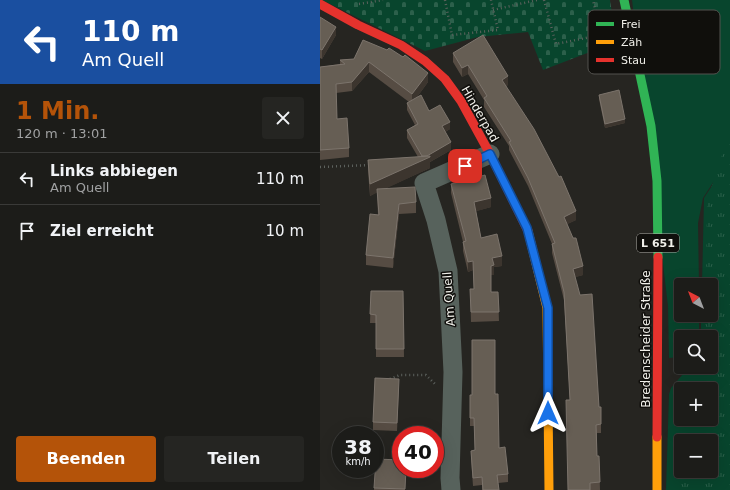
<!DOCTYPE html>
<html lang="de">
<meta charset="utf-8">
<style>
body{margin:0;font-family:"DejaVu Sans",sans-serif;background:#252522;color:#f1f3f6;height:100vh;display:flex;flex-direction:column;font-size:15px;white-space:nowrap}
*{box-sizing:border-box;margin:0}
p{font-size:13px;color:#a0a1a2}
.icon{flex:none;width:22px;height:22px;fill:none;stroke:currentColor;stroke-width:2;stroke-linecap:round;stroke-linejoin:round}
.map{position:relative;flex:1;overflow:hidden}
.drawer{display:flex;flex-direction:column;background:#1c1c19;width:320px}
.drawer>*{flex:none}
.guide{background:#1a4fa0;color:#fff;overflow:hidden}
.needle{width:26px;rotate:318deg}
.fabs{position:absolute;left:354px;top:278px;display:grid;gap:8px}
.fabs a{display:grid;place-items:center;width:44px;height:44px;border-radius:4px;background:#1c1c19;box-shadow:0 4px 16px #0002,0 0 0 1px #3a3a38;font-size:20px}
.speed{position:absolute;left:12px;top:426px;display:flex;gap:8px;font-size:20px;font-weight:700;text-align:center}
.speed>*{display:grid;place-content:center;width:52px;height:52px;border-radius:50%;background:#1c1c19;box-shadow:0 4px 16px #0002,0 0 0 1px #3a3a38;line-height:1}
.speed small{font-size:10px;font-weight:400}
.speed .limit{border:6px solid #d22;background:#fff;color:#111}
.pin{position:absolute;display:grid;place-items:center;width:34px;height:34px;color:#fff;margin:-17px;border-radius:8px;box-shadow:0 2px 6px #0006}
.me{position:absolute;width:44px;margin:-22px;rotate:0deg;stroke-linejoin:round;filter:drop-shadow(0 0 3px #0008)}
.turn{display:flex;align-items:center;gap:14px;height:84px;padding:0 16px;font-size:18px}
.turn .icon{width:52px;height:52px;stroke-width:2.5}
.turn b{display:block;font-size:28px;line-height:34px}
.round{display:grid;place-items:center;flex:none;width:42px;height:42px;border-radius:4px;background:#252522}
.headline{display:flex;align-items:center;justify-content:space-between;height:68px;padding:0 16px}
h1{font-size:24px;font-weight:700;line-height:30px;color:#b45309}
.cta{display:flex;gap:8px;margin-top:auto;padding:8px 16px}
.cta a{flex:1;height:46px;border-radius:4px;background:#b45309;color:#fff;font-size:16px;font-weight:700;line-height:46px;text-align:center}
.cta a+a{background:#252522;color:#f1f3f6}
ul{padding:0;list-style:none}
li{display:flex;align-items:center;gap:12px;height:52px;padding:0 16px;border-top:1px solid #3a3a38}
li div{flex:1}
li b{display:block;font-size:15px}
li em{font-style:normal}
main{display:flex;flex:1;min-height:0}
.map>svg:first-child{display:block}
</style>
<main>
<section class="drawer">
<div class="guide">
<div class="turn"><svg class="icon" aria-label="left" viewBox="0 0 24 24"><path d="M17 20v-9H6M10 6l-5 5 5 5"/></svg><div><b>110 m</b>Am Quell</div></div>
</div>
<div class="headline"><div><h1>1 Min.</h1><p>120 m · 13:01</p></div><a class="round"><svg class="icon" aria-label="close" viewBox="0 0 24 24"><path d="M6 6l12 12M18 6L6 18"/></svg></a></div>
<ul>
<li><svg class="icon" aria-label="left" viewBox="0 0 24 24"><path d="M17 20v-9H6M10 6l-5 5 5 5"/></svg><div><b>Links abbiegen</b><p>Am Quell</p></div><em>110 m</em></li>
<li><svg class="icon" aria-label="arrive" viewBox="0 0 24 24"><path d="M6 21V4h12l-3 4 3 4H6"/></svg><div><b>Ziel erreicht</b></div><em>10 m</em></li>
</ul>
<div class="cta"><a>Beenden</a><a>Teilen</a></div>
</section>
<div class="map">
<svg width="410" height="490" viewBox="0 0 410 490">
<defs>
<pattern id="cemetery-stones" width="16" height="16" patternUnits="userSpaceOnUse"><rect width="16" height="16" fill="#08452d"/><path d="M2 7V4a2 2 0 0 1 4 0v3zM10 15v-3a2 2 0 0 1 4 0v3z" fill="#2c604b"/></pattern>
<pattern id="park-tufts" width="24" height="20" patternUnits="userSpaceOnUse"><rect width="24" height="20" fill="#08452d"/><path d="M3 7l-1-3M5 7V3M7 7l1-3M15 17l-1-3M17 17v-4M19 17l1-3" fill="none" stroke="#2c604b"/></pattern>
</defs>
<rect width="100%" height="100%" fill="#262521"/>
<g fill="#08452d" fill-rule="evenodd">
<polygon points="312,0 410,0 410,156 383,198 378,223 379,285 361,285 361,315 379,315 379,337 361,337 361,357 349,358 348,306"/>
<path d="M410,158v332h-64l3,-96 2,-6 18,-21h22v-30h-10v-22h10v-30h-9l2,-87zM361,389h30v30h-30zM361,441h30v30h-30z"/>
</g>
<polygon fill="url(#cemetery-stones)" points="2,0 290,0 296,42 223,70 208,32 158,37 105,51"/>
<path fill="url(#park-tufts)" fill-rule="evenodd" d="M410,142v348h-52l-2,-14 2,-60h3v3h30v-30h-13l3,-9v-13h10v-30h-10l2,-22h8v-30h-5l1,-81 9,-33 9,-24zM361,441h30v30h-30z"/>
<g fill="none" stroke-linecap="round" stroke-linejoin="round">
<g stroke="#5d625e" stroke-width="2.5" stroke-dasharray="1 3" stroke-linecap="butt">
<polyline points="125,0 132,35 178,30 171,0"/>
<polyline points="224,0 236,44 281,35 273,0"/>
<polyline points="39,4 63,0"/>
<polyline points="173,10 217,0"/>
<polyline points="0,167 51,165"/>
<polyline points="357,371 361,366"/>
<polyline points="70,379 80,375 106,375 115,384"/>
</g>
<polyline stroke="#57625c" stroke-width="19" points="131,490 130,478 133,372 128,271 116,220 104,183 170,154"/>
<polyline stroke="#30b455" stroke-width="9" points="304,0 331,126 337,181 338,257"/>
<g stroke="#ff9f0a" stroke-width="9">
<polyline points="208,231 227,308 229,490"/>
<polyline points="337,490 337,437"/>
</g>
<g stroke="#e5322d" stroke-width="9">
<polyline points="0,4 38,25 81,45 105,61 125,79 141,101 170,154 208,231"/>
<polyline points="337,437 338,257"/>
</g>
</g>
<g fill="#564c43">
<polygon points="0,17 16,35 2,59 0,58"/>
<polygon points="43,40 108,82 97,97 109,111 130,129 125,132 131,150 110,162 110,168 66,188 96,202 96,213 79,214 73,268 46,265 46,255 58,215 57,192 50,196 48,171 48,160 98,157 87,138 87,130 95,125 87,110 87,103 89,102 49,72 32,91 16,93 17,119 29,148 29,157 0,160 0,67 20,64 20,60 34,59"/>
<polygon points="133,53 188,85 186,86 256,220 247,224 263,275 255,277 279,407 281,407 281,433 277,433 277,456 279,456 280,490 248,490 250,400 244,300 232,253 232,244 208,186 189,150 189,146 164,107 164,100 148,74 142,77 133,62"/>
<polygon points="279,95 305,123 285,128 279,99"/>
<polygon points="131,184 171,207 156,211 161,238 182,266 174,267 174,275 171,275 171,292 178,292 179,321 151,322 150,289 154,289 153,270 148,272 143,251 143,242 131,193"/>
<polygon points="51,291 83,291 84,357 56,357 56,323 50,323"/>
<polygon points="79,387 77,431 53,430 53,422"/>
<polygon points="175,394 179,448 188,474 188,482 178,483 179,490 162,490 162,485 153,486 151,459 151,451 155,450 154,426 150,426 150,395"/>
<polygon points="81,460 85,490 54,490 54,488"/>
</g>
<g fill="#3c352e">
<polygon points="16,27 16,35 2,59 2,50"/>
<polygon points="49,62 49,72 32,91 32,82"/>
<polygon points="148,65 148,74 142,77 142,68"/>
<polygon points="108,73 108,82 92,104 92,94"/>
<polygon points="188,76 188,85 182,88 182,80"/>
<polygon points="305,119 305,123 285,128 285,124"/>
<polygon points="130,122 130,129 122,134 122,126"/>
<polygon points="131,142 131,150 110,162 110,168 50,196 50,184 103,158"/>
<polygon points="171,198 171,207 154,212 154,202"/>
<polygon points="79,204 79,214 73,268 73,258"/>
<polygon points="256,211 256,220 244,226 244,217"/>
<polygon points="182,256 182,266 174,267 174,275 171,275 171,266 172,258"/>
<polygon points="153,261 153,270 148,272 148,262"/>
<polygon points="263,266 263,275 253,278 253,269"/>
</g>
<g fill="#665e54" stroke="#7c746c">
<polygon points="0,17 16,27 2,50 0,49"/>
<polygon points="163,35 188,76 182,80 214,129 239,177 241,176 256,211 244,217 253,238 256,238 263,266 253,269 260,295 272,294 279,407 281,407 281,424 276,425 277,456 279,456 280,482 270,483 270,490 248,490 246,400 250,400 244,292 232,244 235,243 208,178 189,142 191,141 164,98 167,96 148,65 142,68 133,53"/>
<polygon points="43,40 67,50 69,48 83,57 85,55 108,73 92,94 49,62 32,82 16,84 17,119 27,118 29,148 0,150 0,67 25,64 20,60 34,59"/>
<polygon points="299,90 305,119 285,124 279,95"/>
<polygon points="101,95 109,111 120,105 130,122 122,126 131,142 107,156 102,156 87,130 98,124 87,103"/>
<polygon points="110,156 110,157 50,184 48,160"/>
<polygon points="165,175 171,198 154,202 161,238 177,234 182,256 172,258 174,265 171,266 171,292 178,292 179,312 151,312 150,289 154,289 153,261 148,262 143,242 146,241 131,184"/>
<polygon points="95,187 96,202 79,204 73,258 46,255 50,214 59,215 57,189"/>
<polygon points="51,291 83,291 84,349 56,349 56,315 50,314"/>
<polygon points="152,340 175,340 175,394 178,394 179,448 185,447 188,474 177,475 179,490 163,490 162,477 153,478 151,451 155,450 154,418 150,418 150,395 152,395"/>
<polygon points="55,378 79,379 77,423 53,422"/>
<polygon points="56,459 81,460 81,469 86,469 85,489 54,488"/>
</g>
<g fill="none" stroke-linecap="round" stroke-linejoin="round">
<defs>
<polyline id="route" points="145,166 170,154 207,228 228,308 228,413"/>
</defs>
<use href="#route" stroke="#114b97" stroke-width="10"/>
<use href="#route" stroke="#1a73e8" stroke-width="7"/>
</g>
<g text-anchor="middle" stroke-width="3" stroke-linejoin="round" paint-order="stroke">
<rect fill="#100f0c" stroke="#adaca7" stroke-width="1" x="317" y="234" width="42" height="18" rx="3"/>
<g font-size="11" font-weight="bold" fill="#f0efe9">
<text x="338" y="247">L 651</text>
</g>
<g font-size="12" fill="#f0efe9" stroke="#100f0c">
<text transform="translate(160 114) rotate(60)" y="4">Hinderpad</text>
<text transform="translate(129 299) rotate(-94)" y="4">Am Quell</text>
<text transform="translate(326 339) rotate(-90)" y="4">Bredenscheider Straße</text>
</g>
</g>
<rect x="268" y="10" width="132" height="64" rx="6" fill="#100f0c" stroke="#53524e" stroke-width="1"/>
<rect x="276" y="22" width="18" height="4" fill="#30b455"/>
<rect x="276" y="40" width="18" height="4" fill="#ff9f0a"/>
<rect x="276" y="58" width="18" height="4" fill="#e5322d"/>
<g font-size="11" fill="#f0efe9">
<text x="301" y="28">Frei</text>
<text x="301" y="46">Zäh</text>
<text x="301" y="64">Stau</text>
</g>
</svg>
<div class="fabs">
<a><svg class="needle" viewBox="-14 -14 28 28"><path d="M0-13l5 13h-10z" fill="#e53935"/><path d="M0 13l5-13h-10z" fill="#a0a1a2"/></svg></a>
<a><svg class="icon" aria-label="search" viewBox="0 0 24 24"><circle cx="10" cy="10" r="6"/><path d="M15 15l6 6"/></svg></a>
<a>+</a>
<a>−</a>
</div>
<div class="speed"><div>38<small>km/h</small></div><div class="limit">40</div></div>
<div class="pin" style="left:145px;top:166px;background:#d93025"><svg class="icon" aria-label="arrive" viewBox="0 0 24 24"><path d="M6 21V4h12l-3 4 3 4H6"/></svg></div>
<svg class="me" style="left:228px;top:413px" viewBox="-20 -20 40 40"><path d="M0-17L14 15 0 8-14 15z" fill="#1a73e8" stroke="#fff" stroke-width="4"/></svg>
</div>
</main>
